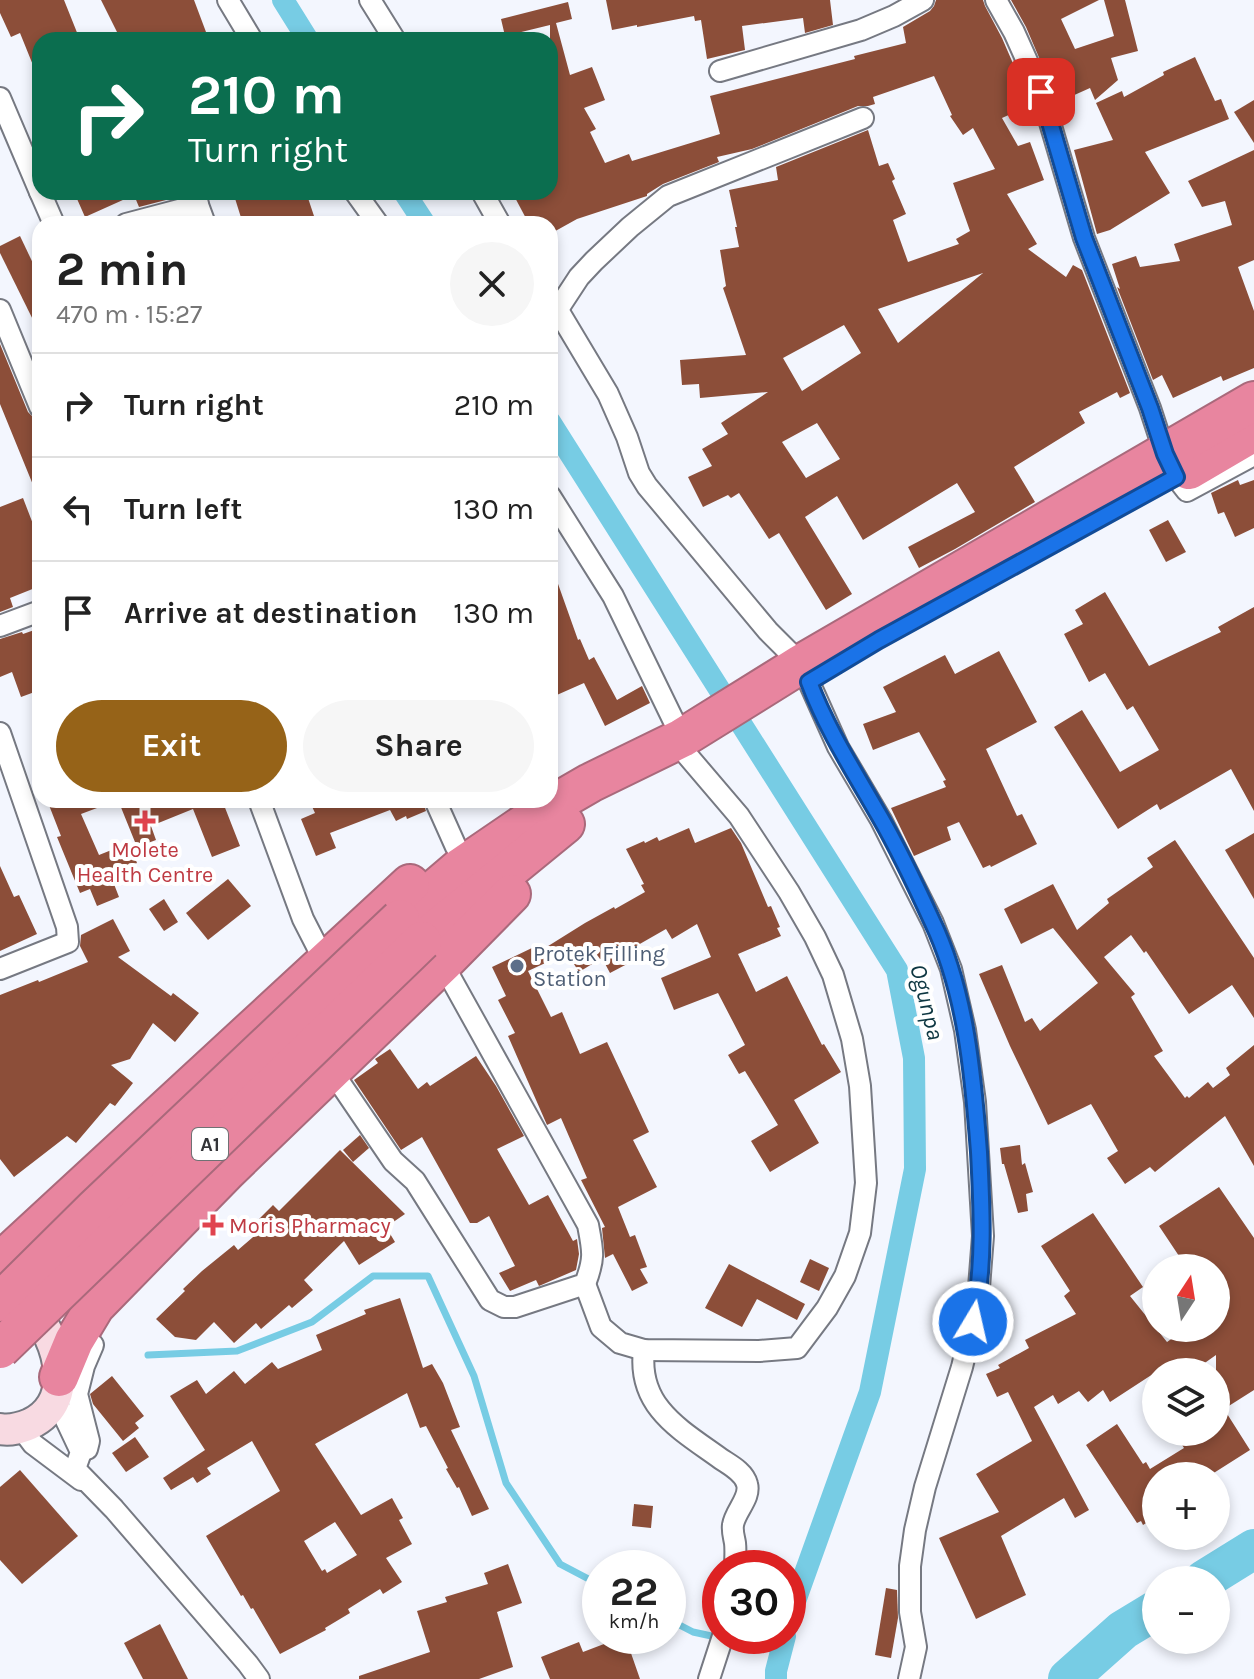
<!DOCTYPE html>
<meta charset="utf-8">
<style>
body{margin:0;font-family:Karla,sans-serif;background:#f6f6f6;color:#222;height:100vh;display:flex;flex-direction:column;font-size:30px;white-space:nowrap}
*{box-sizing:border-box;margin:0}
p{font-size:26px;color:#767676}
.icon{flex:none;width:44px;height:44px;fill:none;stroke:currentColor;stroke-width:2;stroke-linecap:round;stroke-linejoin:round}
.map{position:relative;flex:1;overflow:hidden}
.details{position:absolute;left:32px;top:216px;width:526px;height:592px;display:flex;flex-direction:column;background:#fff;border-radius:24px;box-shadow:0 4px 12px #0003}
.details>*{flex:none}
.top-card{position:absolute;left:32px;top:32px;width:526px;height:168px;border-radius:24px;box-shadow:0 4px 12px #0003;background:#0b6e4f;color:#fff;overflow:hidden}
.needle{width:52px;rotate:12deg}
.tools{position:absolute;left:1142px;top:1254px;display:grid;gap:16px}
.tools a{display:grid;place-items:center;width:88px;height:88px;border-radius:50%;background:#fff;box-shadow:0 4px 12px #0003;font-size:40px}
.speed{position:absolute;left:582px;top:1550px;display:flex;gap:16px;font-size:40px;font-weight:700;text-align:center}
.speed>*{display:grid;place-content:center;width:104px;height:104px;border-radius:50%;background:#fff;box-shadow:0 4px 12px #0003;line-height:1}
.speed small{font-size:20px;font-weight:400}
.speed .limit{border:12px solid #d22;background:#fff;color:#111}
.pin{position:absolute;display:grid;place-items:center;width:68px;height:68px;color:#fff;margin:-34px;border-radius:16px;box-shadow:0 4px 12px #0006}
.me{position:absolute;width:88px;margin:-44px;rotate:9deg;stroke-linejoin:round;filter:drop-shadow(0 0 6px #0008)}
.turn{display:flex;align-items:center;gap:28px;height:168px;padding:0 24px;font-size:36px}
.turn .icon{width:104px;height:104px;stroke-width:2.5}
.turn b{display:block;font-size:56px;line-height:68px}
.round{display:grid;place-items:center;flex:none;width:84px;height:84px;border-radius:42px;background:#f6f6f6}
.headline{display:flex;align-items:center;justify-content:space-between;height:136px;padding:0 24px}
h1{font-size:48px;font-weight:700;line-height:60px}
.button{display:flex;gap:16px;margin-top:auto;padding:16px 24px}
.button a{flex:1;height:92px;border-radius:48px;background:#966318;color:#fff;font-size:32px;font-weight:700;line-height:92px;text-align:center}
.button a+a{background:#f6f6f6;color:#222}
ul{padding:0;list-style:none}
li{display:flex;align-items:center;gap:24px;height:104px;padding:0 24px;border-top:2px solid #e0e0e0}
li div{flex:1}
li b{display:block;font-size:30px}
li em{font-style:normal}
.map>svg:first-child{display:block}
</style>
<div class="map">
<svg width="1254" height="1679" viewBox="0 0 1254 1679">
<rect width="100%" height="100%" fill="#f3f6fe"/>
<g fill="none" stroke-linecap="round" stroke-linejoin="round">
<g stroke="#77cce4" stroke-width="7">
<polyline points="148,1355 237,1351 312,1322 373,1276 428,1276 474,1376 506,1483 560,1564 600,1585"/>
<polyline points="668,1619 693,1632 781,1651"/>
</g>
<g stroke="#77cce4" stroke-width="22">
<polyline points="283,0 308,40"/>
<polyline points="404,192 425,224"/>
<polyline points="550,422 897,970 914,1058 915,1169 870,1392 794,1604 788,1625"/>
<polyline points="776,1679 776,1671 785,1636"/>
</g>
<g stroke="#77cce4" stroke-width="40">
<polyline points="1204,1580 1254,1549"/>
<polyline points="1068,1679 1123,1630 1156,1610"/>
</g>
</g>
<g fill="#8c4e39" fill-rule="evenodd">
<polygon points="0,0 64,0 80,40 40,40 39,80 20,33 11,37 0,13"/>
<polygon points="101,0 194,0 209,40 121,40"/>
<polygon points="606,0 830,0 833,25 805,33 803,18 742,26 745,50 707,59 701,20 695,21 694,16 637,27 637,25 612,30"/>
<path d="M936,0h47l2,6 17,32 29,67 -29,13 16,28 12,-4 14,38 -37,14 30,50 -9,5 38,28 7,-12 9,5 48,123 -10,5 -3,-6 -38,20 6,11 -71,44 21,35 -80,47 -36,19 -11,-21 67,-35 -18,-29 -94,57 -26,-44 -32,21 47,77 -26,16 -47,-77 -10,6 -30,-46 -8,5 -3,-3 -25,12 -15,-30 24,-11 -10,-17 26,-15 -7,-11 47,-31 -68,6 -1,-14 -17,1 -2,-25 66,-5 -23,-67 3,-2 -6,-36 19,-3 -4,-20h2l-8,-37 49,-10 -2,-13 92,-37 11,36 9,-3 7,16 -3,2 14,33 -13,6 15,42 51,-18 -3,-5 14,-8 -17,-48 42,-14 -22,-41 -10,7 -13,-19 2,-1 -18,-39 -61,21 2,7 -7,2h-10l-106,43 -35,8 2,5 -56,22 -16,10v2l-70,23 -27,15v-10h-21l-17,-32h38v-167l-45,11 -4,-17 67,-17 4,17 -16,4 14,52 22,-8 13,33 -21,8 12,21 -6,3 15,31 24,-9 3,7 88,-27 -10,-38 145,-37 -1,-3 52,-13 -3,-16 27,-16 4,-5zM983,273l-85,70 -20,-34zM844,325l17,28 -59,38 -19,-33zM817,423l23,36 -34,19 -24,-36z"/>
<polygon points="1011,0 1099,0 1061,19 1075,49 1114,36 1104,0 1125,0 1138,51 1111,58 1118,80 1095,100 1090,88 1061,101 1058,94 1055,95 1026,27"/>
<polygon points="1195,57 1215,101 1221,99 1229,119 1145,152 1170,193 1110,230 1097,234 1074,150 1113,140 1096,103 1122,91 1124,97 1164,75 1163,72"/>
<polygon points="1254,100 1254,143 1234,112"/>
<polygon points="1254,150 1254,260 1238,267 1254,311 1254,368 1223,381 1221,376 1173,398 1162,375 1153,380 1117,287 1120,289 1112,264 1136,256 1140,267 1180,261 1174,244 1232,225 1225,201 1202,207 1188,181"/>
<polygon points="74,192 163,192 166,200 139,207 134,195 85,217"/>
<polygon points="233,192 292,192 293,196 306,192 315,219 298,224 243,224"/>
<polygon points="20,236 40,278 40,334 0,253 0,246"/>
<polygon points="0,344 28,412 35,419 40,431 40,502 0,404"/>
<polygon points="1238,480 1240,485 1254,480 1254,528 1235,537 1224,512 1218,514 1211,493"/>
<polygon points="23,498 33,524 40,521 40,586 10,598 13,607 0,612 0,507"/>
<polygon points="1168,520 1186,552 1166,562 1149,530"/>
<polygon points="552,567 578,640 580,639 589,660 594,657 617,700 642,686 650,703 605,726 584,683 550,698 550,568"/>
<polygon points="1105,592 1149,666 1221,632 1218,627 1254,607 1254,811 1231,769 1160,810 1157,804 1118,829 1054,727 1082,710 1120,772 1159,750 1133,706 1127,710 1105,673 1089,682 1064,634 1083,624 1075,610"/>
<polygon points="40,628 40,690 21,697 12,672 0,677 0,639 22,632 23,634"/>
<polygon points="999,651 1037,722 986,749 1017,816 1022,814 1037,844 991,867 990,865 983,868 959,822 947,827 951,840 914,856 891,808 946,787 943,781 946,780 919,732 873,750 863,724 896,712 883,687 945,655 955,674"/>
<polygon points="47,800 113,800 113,802 81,814 99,855 129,843 137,863 123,868 126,874 112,879 119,897 97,906 90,889 80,893 57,837 61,836"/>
<polygon points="118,800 222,800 240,846 212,857 193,809 151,826 156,840 137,847"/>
<polygon points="309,800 422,800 426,811 407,819 406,816 396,821 390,810 330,833 336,848 316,856 301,819 315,813"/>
<polygon points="689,828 695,843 731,828 741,843 768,907 771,906 780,927 777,928 781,936 738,954 756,992 787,976 822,1045 824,1044 841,1072 794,1100 819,1143 770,1172 751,1141 778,1125 745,1071 739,1074 728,1055 745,1045 718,993 674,1010 661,978 711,957 697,924 672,939 666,929 624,953 629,963 610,973 602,958 579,972 567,953 528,971 551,1017 562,1012 580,1054 607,1042 649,1132 633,1140 657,1187 618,1207 630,1237 635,1235 647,1267 640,1269 648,1283 632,1291 613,1254 605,1258 602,1228 605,1227 581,1180 587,1178 561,1118 547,1125 508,1036 515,1033 498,1000 506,996 492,967 534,947 537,953 585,923 614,907 615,909 645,892 641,885 644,884 626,849 644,841 645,843 657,837 659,841"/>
<polygon points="1254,833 1254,899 1225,850"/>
<polygon points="1175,840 1254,958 1254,1018 1232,985 1189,1014 1146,951 1144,953 1131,935 1104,957 1135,994 1131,997 1163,1051 1154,1056 1185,1098 1187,1096 1189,1098 1208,1082 1213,1088 1230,1075 1226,1068 1254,1045 1254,1166 1225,1116 1155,1172 1150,1167 1125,1184 1107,1158 1118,1151 1091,1104 1048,1125 1010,1046 979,974 1002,965 1025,1022 1032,1018 1040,1031 1098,983 1053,928 1021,944 1004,909 1053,884 1077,930 1109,903 1107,899 1153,867 1147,858"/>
<polygon points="0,866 14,897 19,895 37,934 0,951"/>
<polygon points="228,879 251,906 208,940 186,913"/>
<polygon points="164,899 178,922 164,931 149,909"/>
<polygon points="113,919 130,951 118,957 171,996 173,993 199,1013 175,1042 153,1023 130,1059 111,1065 133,1083 115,1106 110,1103 76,1143 67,1136 14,1177 0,1159 0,995 38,980 39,982 88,962 80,946 81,935"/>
<polygon points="390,1049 418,1089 427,1082 430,1086 476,1056 496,1086 524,1136 497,1149 529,1205 548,1195 573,1241 577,1239 579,1254 576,1270 539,1286 536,1280 510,1291 499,1273 515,1266 489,1216 477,1223 470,1223 422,1137 401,1150 354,1080 378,1063 375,1059"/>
<polygon points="360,1135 369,1148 353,1162 343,1150"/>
<polygon points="1020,1145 1022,1165 1025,1163 1033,1192 1026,1194 1028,1211 1018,1213 1004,1164 1002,1164 1000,1148"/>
<polygon points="340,1150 405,1214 386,1227 395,1242 359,1265 344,1241 304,1280 313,1290 292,1308 289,1305 261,1329 256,1323 234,1343 214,1322 196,1340 175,1337 156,1319 185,1291 183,1289 202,1271 234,1245 238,1250 266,1226 259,1219 273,1205 279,1211"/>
<polygon points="1219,1187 1254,1238 1254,1390 1224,1409 1250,1450 1209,1476 1155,1476 1156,1517 1143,1525 1141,1521 1137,1523 1086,1445 1117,1424 1143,1464 1146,1462 1150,1469 1184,1448 1174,1432 1216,1432 1216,1355 1192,1372 1156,1372 1110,1402 1103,1390 1088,1402 1079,1391 1058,1404 1053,1395 1034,1407 1089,1510 1075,1518 1064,1498 1001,1536 1026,1595 976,1619 939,1538 999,1512 976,1474 1032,1441 1008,1392 997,1397 986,1374 1000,1368 998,1365 1029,1348 1025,1340 1076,1314 1064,1296 1070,1291 1041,1246 1093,1213 1143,1287 1130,1296 1167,1342 1187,1328 1216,1328 1216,1268 1187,1268 1159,1226"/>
<polygon points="810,1259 829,1268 819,1291 800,1282"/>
<polygon points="729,1264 805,1304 797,1320 757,1299 742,1327 705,1308"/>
<path d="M400,1298l23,70 9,-4 11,19 17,44 -9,3 38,79 -17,7 -13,-29 -2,1 -11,-19 2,-1 -22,-42 -6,2 -13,-35 -92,51 46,71 31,-17 11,20 -4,2 13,24 -26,14 16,24 -19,12 -3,-5 -32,20 2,4 -25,15 1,2 -46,24 -27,-46 -2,1 -8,-14 -2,1 -35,-60 74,-45 -28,-50 -45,27 4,6 -14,9 -4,-6 -22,13 -8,-12 42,-28 -35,-54 27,-16 9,14 28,-23 11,13 27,-22 6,7 44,-19 -6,-15 50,-21 -2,-4zM335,1522l22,33 -30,18 -2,-4 -3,2 -18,-30z"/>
<polygon points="112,1376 144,1416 135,1423 139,1428 123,1441 93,1404 90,1394"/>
<polygon points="135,1437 149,1457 126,1472 112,1453"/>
<polygon points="20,1470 78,1536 22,1584 0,1560 0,1487"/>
<polygon points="634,1504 653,1506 651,1528 632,1526"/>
<polygon points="508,1564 522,1603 497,1612 513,1667 479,1679 359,1679 359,1676 430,1652 417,1611 447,1602 445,1597 488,1584 484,1573"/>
<polygon points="886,1588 897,1590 898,1618 891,1658 875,1655"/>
<polygon points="160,1624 188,1679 143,1679 124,1643"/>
<polygon points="625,1636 640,1679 550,1679 541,1657 579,1642 583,1652"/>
</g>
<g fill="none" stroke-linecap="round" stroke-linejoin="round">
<defs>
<g id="street">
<polyline points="228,0 252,40"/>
<polyline points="370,0 395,40"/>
<polyline points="996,0 1014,32 1041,92 1084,238 1150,408 1165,454 1176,477 1187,491 1254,455"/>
<polyline points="720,71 861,30 894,16 923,0"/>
<polyline points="0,98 40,192"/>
<polyline points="40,192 54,224"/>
<polyline points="196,192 198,205 205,224"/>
<polyline points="355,192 378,224"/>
<polyline points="482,192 500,224"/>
<polyline points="126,224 198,205"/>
<polyline points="550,297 608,394 627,437 639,473 647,486 768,631 801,664"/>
<polyline points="558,309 579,277 594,261 630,227 668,196 863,118"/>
<polyline points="0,310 40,407"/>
<polyline points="550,496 613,596 682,738"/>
<polyline points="0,626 40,611"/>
<polyline points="809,682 838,747 881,820 933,923 951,969 965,1030 975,1102 983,1236 978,1300 962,1367 925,1487 915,1530 910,1566 910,1612 916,1647 909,1679"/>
<polyline points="0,733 67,927 68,942 0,969"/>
<polyline points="259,800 303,919 325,962"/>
<polyline points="435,800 456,847"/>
<path d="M340,1083l53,78 22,20 75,119 14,7h11l70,-23c10,-26 8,-33 3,-59l-139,-250 -4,-14"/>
<polyline points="585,1284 601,1327 620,1343 644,1350 759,1351 797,1348 827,1308 845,1276 860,1233 866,1183 860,1086 852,1039 833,975 815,937 789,892 739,816 687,755"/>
<path d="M644,1350c-7,57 37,80 77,109 9,6 23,13 26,25 4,14 -12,27 -14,41 -1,6 1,12 2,18 1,8 0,17 0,25"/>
<polyline points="56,1399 81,1452 75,1469 114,1509 248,1664 259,1679"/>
<polyline points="21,1428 33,1444 81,1480"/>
<polyline points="87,1449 89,1441 77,1394 84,1366 93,1345"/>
<polyline points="709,1679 723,1636"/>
</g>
<path id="secondary" d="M0,1429c11,2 20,-1 30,-5 51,-24 26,-95 -7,-124"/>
<g id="highway">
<polyline points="1189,470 1254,432"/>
<polyline points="400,919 461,867 552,805 590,783 682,738 801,664 1254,401"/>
<polyline points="422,941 565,824"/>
<polyline points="0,1262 410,884"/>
<polyline points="59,1377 74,1341 95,1306 228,1170 445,961 511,894"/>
</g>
</defs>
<use href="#street" stroke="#767982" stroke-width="24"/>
<use href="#secondary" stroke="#767982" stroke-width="34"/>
<use href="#highway" stroke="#a9697b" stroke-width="42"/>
<use href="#street" stroke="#fff" stroke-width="20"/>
<use href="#secondary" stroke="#f8dae2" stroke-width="30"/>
<use href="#highway" stroke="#e8859f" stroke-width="38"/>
<defs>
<g id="highway-bridge">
<polyline points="0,1302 94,1209 400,919"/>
<polyline points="0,1349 422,941"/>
</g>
</defs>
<use href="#highway-bridge" stroke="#a9697b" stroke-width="42" stroke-linecap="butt"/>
<use href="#highway-bridge" stroke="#e8859f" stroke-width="38"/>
</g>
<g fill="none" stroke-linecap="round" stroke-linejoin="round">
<defs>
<path id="route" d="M973,1322c12,-56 9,-113 6,-170 -6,-78 -13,-160 -47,-231 -16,-35 -33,-71 -52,-104 -25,-44 -53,-87 -71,-135l70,-42 297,-163 -11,-23 -15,-46 -66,-170 -43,-146"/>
</defs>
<use href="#route" stroke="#114b97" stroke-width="20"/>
<use href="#route" stroke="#1a73e8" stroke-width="14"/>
</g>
<g fill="#e0444e" stroke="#fff" stroke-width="3">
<path d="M141 809h8v8h8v8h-8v8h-8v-8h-8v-8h8z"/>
<path d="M209 1213h8v8h8v8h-8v8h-8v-8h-8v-8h8z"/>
</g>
<circle fill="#5c6f8a" stroke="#fff" stroke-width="3" cx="517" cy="966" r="8"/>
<g text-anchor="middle" stroke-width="8" stroke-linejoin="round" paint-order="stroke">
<rect fill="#fff" stroke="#707174" stroke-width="2" x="192" y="1128" width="36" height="32" rx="6"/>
<g font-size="20" font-weight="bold" fill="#333438">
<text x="210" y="1151">A1</text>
</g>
<g font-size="22" fill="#be3a42" stroke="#fff">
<text x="145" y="857">Molete<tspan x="145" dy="25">Health Centre</tspan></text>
<text x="229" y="1233" text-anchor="start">Moris Pharmacy</text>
</g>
<g font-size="22" fill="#4e5e75" stroke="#fff" text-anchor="start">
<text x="533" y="961">Protek Filling<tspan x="533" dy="25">Station</tspan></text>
</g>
<g font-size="24" font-style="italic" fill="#0d3641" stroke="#fff">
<text transform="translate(927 1002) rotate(76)" y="8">Ogunpa</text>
</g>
</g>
</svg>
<div class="tools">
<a><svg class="needle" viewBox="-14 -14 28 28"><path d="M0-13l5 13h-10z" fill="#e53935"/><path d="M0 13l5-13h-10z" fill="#767676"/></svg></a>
<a><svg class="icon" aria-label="layers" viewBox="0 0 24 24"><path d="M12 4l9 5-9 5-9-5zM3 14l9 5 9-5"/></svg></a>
<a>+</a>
<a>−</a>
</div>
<div class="speed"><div>22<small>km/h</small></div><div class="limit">30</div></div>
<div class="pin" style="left:1041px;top:92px;background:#d93025"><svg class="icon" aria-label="arrive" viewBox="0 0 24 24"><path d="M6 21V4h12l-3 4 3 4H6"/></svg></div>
<svg class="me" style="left:973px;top:1322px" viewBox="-20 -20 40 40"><circle r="17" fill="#1a73e8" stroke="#fff" stroke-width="3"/><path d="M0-11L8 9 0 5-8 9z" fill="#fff"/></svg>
<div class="top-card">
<div class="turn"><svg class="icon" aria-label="right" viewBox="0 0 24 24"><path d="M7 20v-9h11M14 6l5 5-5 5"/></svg><div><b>210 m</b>Turn right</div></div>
</div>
<section class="details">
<div class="headline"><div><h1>2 min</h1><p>470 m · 15:27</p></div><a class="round"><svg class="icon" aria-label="close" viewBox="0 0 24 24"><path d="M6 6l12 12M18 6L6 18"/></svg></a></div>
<ul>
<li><svg class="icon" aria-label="right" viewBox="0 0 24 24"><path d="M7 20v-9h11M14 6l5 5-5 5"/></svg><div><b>Turn right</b></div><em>210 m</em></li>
<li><svg class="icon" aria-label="left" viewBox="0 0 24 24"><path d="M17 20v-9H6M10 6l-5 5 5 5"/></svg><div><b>Turn left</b></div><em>130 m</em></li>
<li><svg class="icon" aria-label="arrive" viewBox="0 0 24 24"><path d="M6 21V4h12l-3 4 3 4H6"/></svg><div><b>Arrive at destination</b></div><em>130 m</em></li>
</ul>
<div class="button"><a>Exit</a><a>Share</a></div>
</section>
</div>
